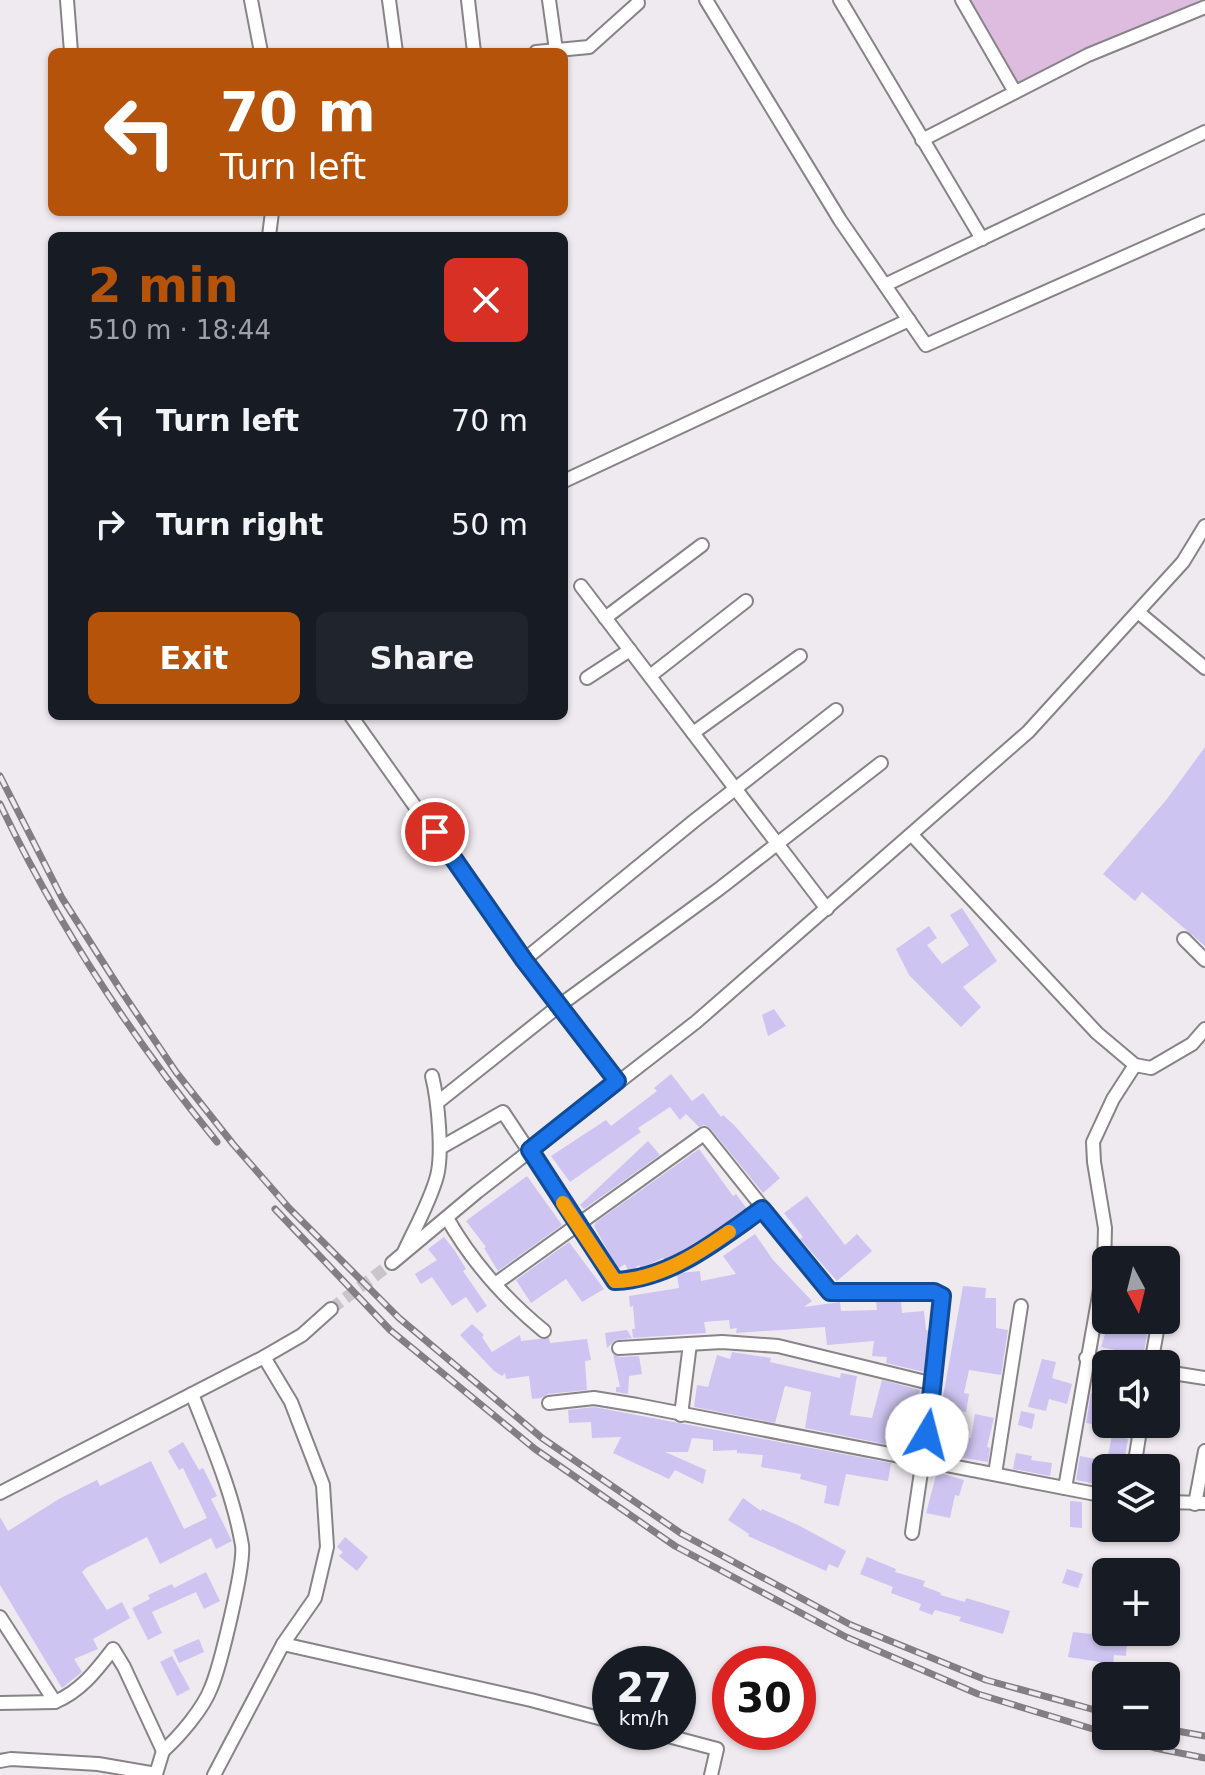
<!DOCTYPE html>
<meta charset="utf-8">
<style>
body{margin:0;font-family:"DejaVu Sans",sans-serif;background:#20242c;color:#f1f3f6;height:100vh;display:flex;flex-direction:column;font-size:30px;white-space:nowrap}
*{box-sizing:border-box;margin:0}
p{font-size:26px;color:#9ea1a6}
.icon{flex:none;width:44px;height:44px;fill:none;stroke:currentColor;stroke-width:2;stroke-linecap:round;stroke-linejoin:round}
.map{position:relative;flex:1;overflow:hidden}
.sheet{position:absolute;left:48px;top:232px;width:520px;height:488px;display:flex;flex-direction:column;background:#171b24;border-radius:12px;box-shadow:0 2px 6px #0004}
.sheet>*{flex:none}
.banner{position:absolute;left:48px;top:48px;width:520px;height:168px;border-radius:12px;box-shadow:0 2px 6px #0004;background:#b45309;color:#fff;overflow:hidden}
.needle{width:52px;rotate:173deg}
.buttons{position:absolute;left:1092px;top:1246px;display:grid;gap:16px}
.buttons a{display:grid;place-items:center;width:88px;height:88px;border-radius:12px;background:#171b24;box-shadow:0 2px 6px #0004;font-size:40px}
.speed{position:absolute;left:592px;top:1646px;display:flex;gap:16px;font-size:40px;font-weight:700;text-align:center}
.speed>*{display:grid;place-content:center;width:104px;height:104px;border-radius:50%;background:#171b24;box-shadow:0 2px 6px #0004;line-height:1}
.speed small{font-size:20px;font-weight:400}
.speed .limit{border:12px solid #d22;background:#fff;color:#111}
.pin{position:absolute;display:grid;place-items:center;width:68px;height:68px;color:#fff;margin:-34px;border:4px solid #fff;border-radius:50%;box-shadow:0 2px 8px #0007}
.me{position:absolute;width:88px;margin:-44px;rotate:8deg;stroke-linejoin:round;filter:drop-shadow(0 0 6px #0008)}
.turn{display:flex;align-items:center;gap:28px;height:168px;padding:0 40px;font-size:36px}
.turn .icon{width:104px;height:104px;stroke-width:2.5}
.turn b{display:block;font-size:56px;line-height:68px}
.round{display:grid;place-items:center;flex:none;width:84px;height:84px;border-radius:12px;background:#20242c}
.headline{display:flex;align-items:center;justify-content:space-between;height:136px;padding:0 40px}
h1{font-size:48px;font-weight:700;line-height:60px;color:#b45309}
.primary-button{display:flex;gap:16px;margin-top:auto;padding:16px 40px}
.primary-button a{flex:1;height:92px;border-radius:12px;background:#b45309;color:#fff;font-size:32px;font-weight:700;line-height:92px;text-align:center}
.primary-button a+a{background:#20242c;color:#f1f3f6}
ul{padding:0;list-style:none}
li{display:flex;align-items:center;gap:24px;height:104px;padding:0 40px}
li div{flex:1}
li b{display:block;font-size:30px}
li em{font-style:normal}
.map>svg:first-child{display:block}
</style>
<div class="map">
<svg width="1205" height="1775" viewBox="0 0 1205 1775">
<rect width="100%" height="100%" fill="#efeaef"/>
<polygon fill="#debce0" points="967,0 1200,0 1176,13 1084,51 1016,84"/>
<g fill="#cec4f1">
<polygon points="1205,747 1205,946 1142,892 1135,901 1103,874 1167,799"/>
<polygon points="962,908 997,961 963,987 981,1007 961,1027 909,975 896,949 929,926 937,938 927,945 942,964 969,945 950,915"/>
<polygon points="774,1009 786,1026 768,1036 762,1015"/>
<polygon points="671,1074 692,1101 703,1093 721,1117 723,1115 735,1126 780,1178 763,1193 710,1128 704,1125 699,1127 686,1114 680,1120 670,1107 638,1128 641,1132 570,1182 551,1156 606,1120 611,1126 657,1091 654,1088"/>
<polygon points="648,1141 660,1155 584,1209 580,1205"/>
<polygon points="699,1149 733,1196 736,1194 747,1209 707,1237 665,1260 663,1258 641,1268 639,1265 633,1270 628,1270 625,1264 618,1269 594,1226 596,1222"/>
<polygon points="527,1176 562,1225 498,1271 484,1248 486,1247 466,1221"/>
<polygon points="807,1196 845,1245 857,1234 872,1251 837,1281 800,1239 803,1237 784,1213"/>
<polygon points="755,1234 773,1260 812,1301 804,1307 840,1302 841,1311 877,1310 876,1302 901,1301 902,1313 924,1311 926,1330 930,1331 924,1372 886,1363 887,1357 872,1356 874,1341 827,1345 825,1327 736,1333 737,1328 730,1329 729,1320 704,1322 706,1333 633,1338 632,1329 635,1329 633,1306 630,1307 629,1296 679,1288 677,1274 680,1273 700,1271 701,1281 736,1274 723,1256"/>
<polygon points="444,1237 455,1251 466,1269 463,1271 487,1306 477,1313 466,1297 452,1306 432,1277 421,1284 415,1274 437,1260 428,1249"/>
<polygon points="569,1242 604,1289 582,1302 566,1279 531,1303 516,1280"/>
<polygon points="963,1286 986,1288 985,1298 996,1298 996,1328 1008,1330 1001,1375 969,1370 964,1393 969,1394 966,1412 941,1408"/>
<polygon points="1140,1320 1150,1320 1143,1356 1101,1347 1109,1321 1138,1327"/>
<polygon points="472,1324 484,1335 482,1337 492,1352 520,1335 521,1341 549,1338 550,1343 587,1339 591,1360 585,1361 587,1390 548,1394 541,1398 532,1399 529,1376 506,1379 505,1373 502,1376 494,1371 460,1335"/>
<polygon points="627,1330 632,1338 615,1340 607,1348 605,1333"/>
<polygon points="732,1352 771,1358 770,1362 840,1378 841,1373 857,1376 850,1415 872,1418 882,1380 920,1390 909,1449 805,1428 811,1392 785,1386 775,1423 694,1407 697,1385 708,1387 717,1355 730,1359"/>
<polygon points="613,1354 620,1357 639,1356 642,1374 629,1376 628,1394 616,1392 616,1387 620,1387"/>
<polygon points="1042,1359 1056,1362 1052,1378 1072,1384 1067,1404 1049,1399 1046,1411 1028,1407"/>
<polygon points="1166,1381 1178,1383 1177,1409 1166,1406"/>
<polygon points="1091,1393 1106,1395 1103,1426 1086,1423"/>
<polygon points="594,1407 891,1463 888,1481 846,1474 839,1506 824,1503 827,1486 800,1479 801,1474 761,1467 763,1455 737,1453 737,1450 713,1451 713,1440 692,1438 688,1452 665,1452 706,1470 703,1484 675,1470 669,1479 613,1453 621,1437 592,1438 591,1422 569,1423 568,1410"/>
<polygon points="1021,1411 1035,1414 1032,1429 1018,1425"/>
<polygon points="975,1414 994,1418 987,1447 990,1448 988,1462 933,1453 936,1433 971,1438"/>
<polygon points="1112,1435 1128,1439 1123,1468 1106,1468 1106,1486 1076,1480 1080,1456 1106,1461 1106,1465"/>
<polygon points="183,1442 199,1470 203,1468 217,1496 211,1499 232,1541 216,1549 211,1538 160,1564 147,1537 86,1568 82,1572 107,1610 122,1602 130,1618 93,1639 98,1649 74,1659 82,1672 62,1688 0,1585 0,1517 8,1531 59,1499 97,1480 100,1486 151,1461 184,1529 207,1518 183,1468 179,1470 168,1451"/>
<polygon points="1016,1453 1032,1456 1031,1460 1052,1463 1050,1476 1013,1469"/>
<polygon points="937,1472 964,1480 959,1496 955,1495 950,1518 926,1513"/>
<polygon points="743,1498 761,1511 762,1509 800,1526 846,1551 838,1568 829,1564 826,1571 748,1536 749,1534 728,1520"/>
<polygon points="1070,1501 1082,1502 1082,1528 1070,1527"/>
<polygon points="345,1537 368,1557 357,1571 339,1556 343,1552 337,1547"/>
<polygon points="867,1557 896,1569 895,1572 925,1581 923,1586 941,1593 940,1595 965,1602 966,1598 1010,1611 1003,1634 959,1621 961,1617 935,1610 932,1615 919,1610 921,1604 891,1593 893,1587 860,1574"/>
<polygon points="1067,1569 1083,1574 1078,1588 1062,1583"/>
<polygon points="206,1572 220,1601 204,1609 196,1592 152,1612 162,1633 148,1640 132,1608 150,1599 148,1595 172,1584 174,1588"/>
<polygon points="1073,1632 1092,1634 1091,1637 1127,1641 1126,1656 1114,1655 1113,1664 1068,1657"/>
<polygon points="199,1639 204,1652 179,1663 173,1650"/>
<polygon points="172,1656 190,1689 177,1696 160,1662"/>
</g>
<g fill="none" stroke-linecap="round" stroke-linejoin="round">
<polyline stroke="#cac5ca" stroke-width="12" stroke-dasharray="12 6" stroke-linecap="butt" points="331,1309 392,1263"/>
<defs>
<g id="minor">
<polyline points="67,0 71,52"/>
<polyline points="251,0 261,52"/>
<polyline points="389,0 396,52"/>
<polyline points="468,0 474,52"/>
<polyline points="549,0 556,50"/>
<polyline points="706,0 840,220 926,345 1205,221"/>
<polyline points="840,0 982,239"/>
<polyline points="962,0 1015,92"/>
<polyline points="536,52 589,47 638,3"/>
<polyline points="922,140 1088,55 1205,7"/>
<polyline points="269,236 272,212"/>
<polyline points="885,285 1205,132"/>
<polyline points="564,481 909,320"/>
<polyline points="581,586 827,909"/>
<polyline points="1138,612 1205,668"/>
<polyline points="605,618 702,545"/>
<polyline points="650,676 746,601"/>
<polyline points="587,678 630,650"/>
<polyline points="351,716 524,960 617,1081"/>
<polyline points="693,733 800,656"/>
<polyline points="912,835 1097,1033 1135,1065 1151,1068 1192,1044 1205,1029"/>
<polyline points="1184,939 1205,960"/>
<polyline points="524,960 694,821 836,710"/>
<polyline points="438,1102 560,1005 719,889 881,763"/>
<path d="M440,1148l63,-36 112,169c56,-2 103,-41 147,-72"/>
<path d="M447,1218c25,44 58,81 97,113"/>
<path d="M404,1252c11,-24 26,-50 33,-76 6,-23 1,-76 -5,-100"/>
<polyline points="392,1263 477,1192 696,1022 1028,732 1183,562 1205,526"/>
<polyline points="495,1284 704,1134 830,1292 934,1292 942,1296 934,1384 912,1533"/>
<polyline points="619,1348 722,1342 778,1346 934,1384"/>
<polyline points="1086,1358 1120,1364"/>
<polyline points="1151,1364 1159,1320"/>
<polyline points="1166,1372 1205,1378"/>
<polyline points="549,1403 594,1398 637,1405 1106,1496"/>
<polyline points="681,1415 690,1344"/>
<polyline points="1134,1468 1141,1424"/>
<polyline points="995,1474 1021,1306"/>
<polyline points="1065,1488 1104,1267 1105,1228 1094,1162 1093,1142 1113,1099 1135,1065"/>
<polyline points="0,1493 264,1357 302,1335 331,1309"/>
<polyline points="1166,1502 1205,1503"/>
<polyline points="1195,1504 1205,1451"/>
<path d="M0,1617l55,85c26,-11 41,-31 58,-53l11,18 39,84c16,-14 40,-42 48,-63 9,-21 34,-123 31,-143 -9,-52 -31,-102 -50,-151"/>
<polyline points="283,1644 531,1700 610,1721"/>
<polyline points="0,1703 55,1702"/>
<polyline points="653,1732 717,1749 711,1775"/>
<polyline points="0,1761 11,1759 98,1764 156,1774 163,1751"/>
<polyline points="214,1775 283,1644 315,1598 327,1547 323,1485 291,1402 264,1357"/>
</g>
</defs>
<use href="#minor" stroke="#878387" stroke-width="16"/>
<use href="#minor" stroke="#fff" stroke-width="12"/>
<defs>
<g id="rail">
<polyline points="0,776 62,898 120,989 176,1072 233,1144 289,1208 399,1318 542,1438 682,1534 851,1625 986,1680 1106,1713"/>
<path d="M0,804c58,122 132,234 217,338"/>
<polyline points="275,1209 390,1330 535,1449 675,1546 846,1637 978,1694 1106,1733"/>
<polyline points="1166,1729 1205,1736"/>
<polyline points="1117,1736 1155,1748 1205,1758"/>
</g>
</defs>
<use href="#rail" stroke="#827e82" stroke-width="7"/>
<use href="#rail" stroke="#efeaef" stroke-width="4" stroke-dasharray="12" stroke-linecap="butt"/>
</g>
<g fill="none" stroke-linecap="round" stroke-linejoin="round">
<defs>
<path id="route" d="M435,832l89,128 93,121 -87,69 85,131c56,-2 103,-41 147,-72l68,83h104l8,4 -15,139"/>
</defs>
<use href="#route" stroke="#114b97" stroke-width="20"/>
<use href="#route" stroke="#1a73e8" stroke-width="14"/>
<path stroke="#f59e0b" stroke-width="14" d="M563,1203l52,78c42,-1 80,-25 114,-49"/>
</g>
</svg>
<div class="buttons">
<a><svg class="needle" viewBox="-14 -14 28 28"><path d="M0-13l5 13h-10z" fill="#e53935"/><path d="M0 13l5-13h-10z" fill="#9ea1a6"/></svg></a>
<a><svg class="icon" aria-label="sound" viewBox="0 0 24 24"><path d="M4 9h4l5-4v14l-5-4H4zM17 9q2 3 0 6"/></svg></a>
<a><svg class="icon" aria-label="layers" viewBox="0 0 24 24"><path d="M12 4l9 5-9 5-9-5zM3 14l9 5 9-5"/></svg></a>
<a>+</a>
<a>−</a>
</div>
<div class="speed"><div>27<small>km/h</small></div><div class="limit">30</div></div>
<div class="pin" style="left:435px;top:832px;background:#d93025"><svg class="icon" aria-label="arrive" viewBox="0 0 24 24"><path d="M6 21V4h12l-3 4 3 4H6"/></svg></div>
<svg class="me" style="left:927px;top:1435px" viewBox="-20 -20 40 40"><circle r="19" fill="#fff"/><path d="M0-13L10 11 0 6-10 11z" fill="#1a73e8"/></svg>
<div class="banner">
<div class="turn"><svg class="icon" aria-label="left" viewBox="0 0 24 24"><path d="M17 20v-9H6M10 6l-5 5 5 5"/></svg><div><b>70 m</b>Turn left</div></div>
</div>
<section class="sheet">
<div class="headline"><div><h1>2 min</h1><p>510 m · 18:44</p></div><a class="round" style="background:#d93025;color:#fff"><svg class="icon" aria-label="close" viewBox="0 0 24 24"><path d="M6 6l12 12M18 6L6 18"/></svg></a></div>
<ul>
<li><svg class="icon" aria-label="left" viewBox="0 0 24 24"><path d="M17 20v-9H6M10 6l-5 5 5 5"/></svg><div><b>Turn left</b></div><em>70 m</em></li>
<li><svg class="icon" aria-label="right" viewBox="0 0 24 24"><path d="M7 20v-9h11M14 6l5 5-5 5"/></svg><div><b>Turn right</b></div><em>50 m</em></li>
</ul>
<div class="primary-button"><a>Exit</a><a>Share</a></div>
</section>
</div>
